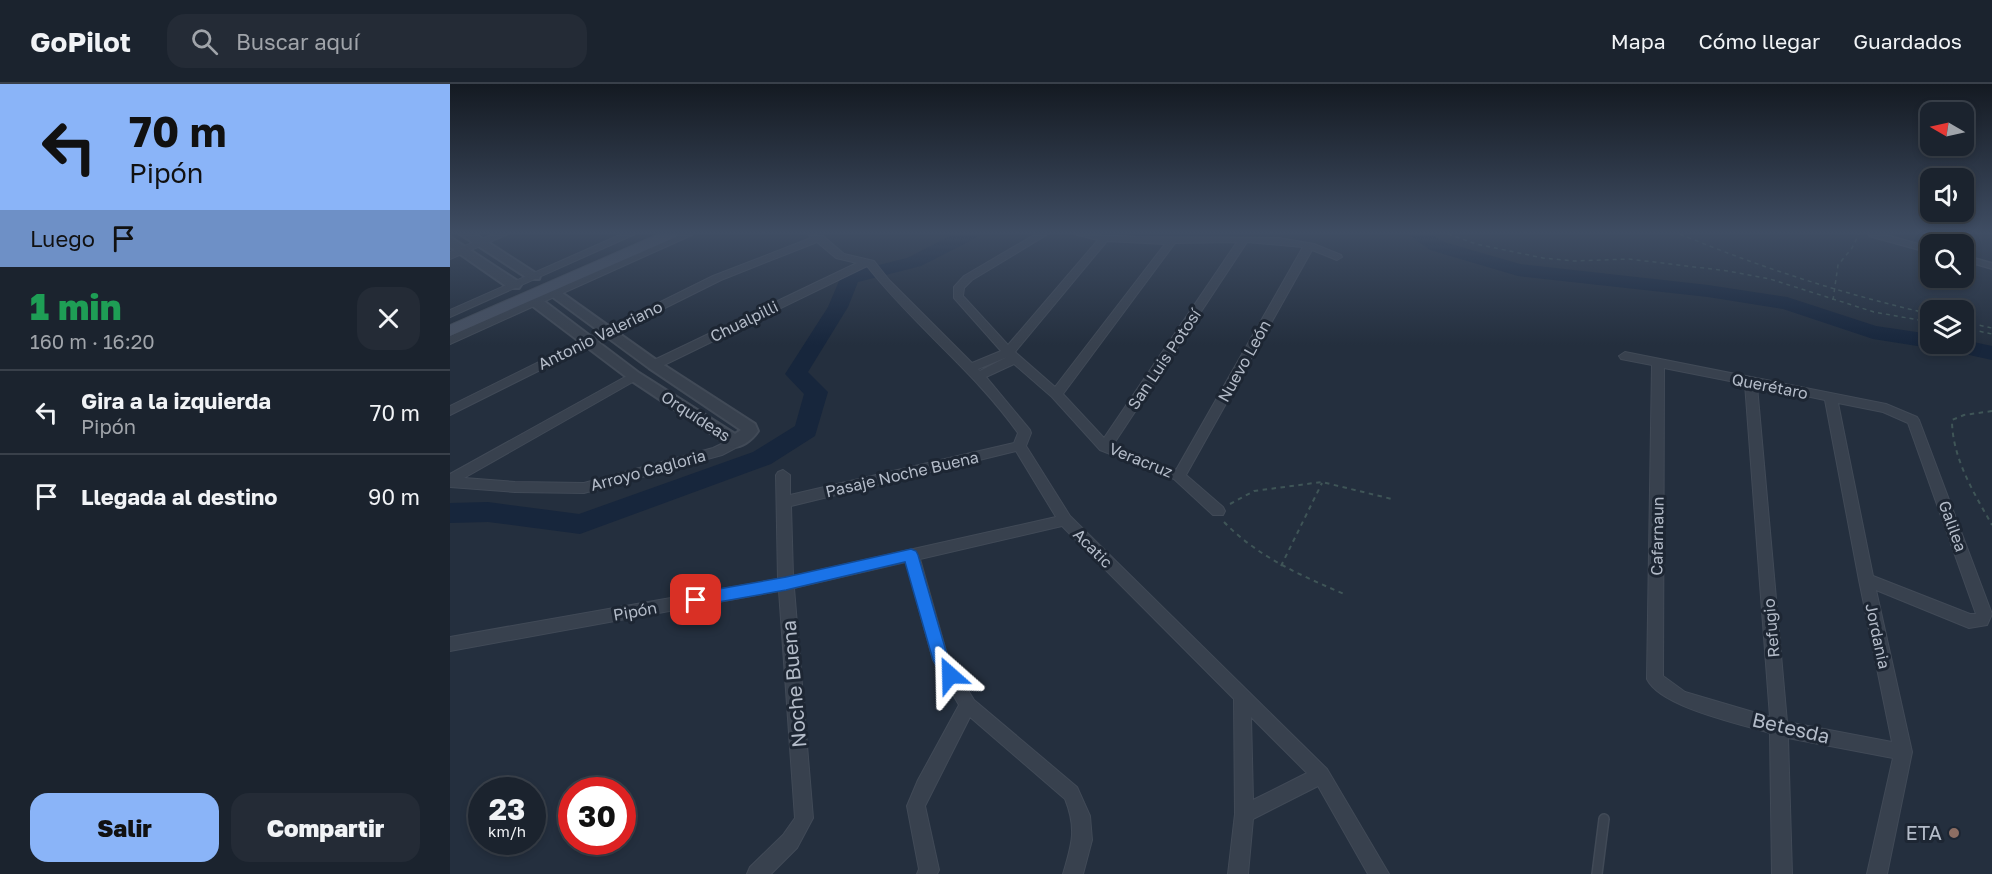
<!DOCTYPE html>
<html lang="es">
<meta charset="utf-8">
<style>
body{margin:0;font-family:"Golos Text",sans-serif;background:#242b36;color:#f1f3f6;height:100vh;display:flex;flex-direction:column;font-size:22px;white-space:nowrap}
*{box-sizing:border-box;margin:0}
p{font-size:20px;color:#a0a4aa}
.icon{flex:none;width:33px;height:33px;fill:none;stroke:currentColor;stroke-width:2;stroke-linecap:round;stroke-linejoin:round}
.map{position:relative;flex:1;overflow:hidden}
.side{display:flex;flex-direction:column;background:#1b232e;width:450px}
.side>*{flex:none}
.top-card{background:#8ab4f8;color:#111;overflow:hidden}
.needle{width:39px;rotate:279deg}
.buttons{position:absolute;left:1470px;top:18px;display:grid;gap:12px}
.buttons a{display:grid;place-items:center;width:54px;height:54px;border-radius:12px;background:#1b232e;box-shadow:0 3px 9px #0003,0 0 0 2px #39404a;font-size:30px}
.speed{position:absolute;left:18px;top:693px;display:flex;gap:12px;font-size:30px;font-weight:700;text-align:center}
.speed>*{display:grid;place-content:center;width:78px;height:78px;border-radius:50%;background:#1b232e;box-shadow:0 3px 9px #0003,0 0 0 2px #39404a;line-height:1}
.speed small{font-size:15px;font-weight:400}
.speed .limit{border:9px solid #d22;background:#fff;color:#111}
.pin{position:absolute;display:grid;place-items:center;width:51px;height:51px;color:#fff;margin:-26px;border-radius:12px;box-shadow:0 3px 9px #0006}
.me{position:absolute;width:66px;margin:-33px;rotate:335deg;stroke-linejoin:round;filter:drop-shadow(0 0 4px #0008)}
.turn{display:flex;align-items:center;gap:21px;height:126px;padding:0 30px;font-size:27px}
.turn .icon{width:78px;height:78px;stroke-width:2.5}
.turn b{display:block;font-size:42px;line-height:51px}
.then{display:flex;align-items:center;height:57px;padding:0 30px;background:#0003;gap:12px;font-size:22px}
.round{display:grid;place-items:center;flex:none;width:63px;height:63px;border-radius:18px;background:#242b36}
.head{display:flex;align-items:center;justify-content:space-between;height:102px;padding:0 30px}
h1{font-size:36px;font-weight:800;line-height:45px;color:#1e9e55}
.button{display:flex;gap:12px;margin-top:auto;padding:12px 30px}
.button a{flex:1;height:69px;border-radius:18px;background:#8ab4f8;color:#111;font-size:24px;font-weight:800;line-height:69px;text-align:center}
.button a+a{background:#242b36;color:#f1f3f6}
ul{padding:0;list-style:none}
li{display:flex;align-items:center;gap:18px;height:84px;padding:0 30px;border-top:2px solid #39404a}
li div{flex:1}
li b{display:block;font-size:22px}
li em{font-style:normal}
header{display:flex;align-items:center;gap:36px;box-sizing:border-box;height:84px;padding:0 30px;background:#1b232e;border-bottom:2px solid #39404a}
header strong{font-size:28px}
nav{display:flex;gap:33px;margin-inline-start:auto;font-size:21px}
.search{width:420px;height:54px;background:#242b36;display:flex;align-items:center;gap:15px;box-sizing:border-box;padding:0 21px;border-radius:18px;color:#a0a4aa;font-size:22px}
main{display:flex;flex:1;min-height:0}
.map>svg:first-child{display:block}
</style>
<header>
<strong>GoPilot</strong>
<div class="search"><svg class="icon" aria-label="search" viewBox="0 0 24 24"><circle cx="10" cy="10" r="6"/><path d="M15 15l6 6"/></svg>Buscar aquí</div>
<nav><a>Mapa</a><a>Cómo llegar</a><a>Guardados</a></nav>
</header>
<main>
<section class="side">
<div class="top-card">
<div class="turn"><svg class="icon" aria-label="left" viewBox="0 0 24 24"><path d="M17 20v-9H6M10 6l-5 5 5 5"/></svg><div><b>70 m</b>Pipón</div></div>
<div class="then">Luego<svg class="icon" aria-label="arrive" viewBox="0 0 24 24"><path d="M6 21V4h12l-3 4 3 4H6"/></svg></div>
</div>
<div class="head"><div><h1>1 min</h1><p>160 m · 16:20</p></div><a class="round"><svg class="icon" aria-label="close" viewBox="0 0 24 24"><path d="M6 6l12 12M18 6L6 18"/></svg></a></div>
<ul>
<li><svg class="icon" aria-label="left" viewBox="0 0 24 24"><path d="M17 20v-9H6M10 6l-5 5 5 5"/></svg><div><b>Gira a la izquierda</b><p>Pipón</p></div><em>70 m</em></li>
<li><svg class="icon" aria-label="arrive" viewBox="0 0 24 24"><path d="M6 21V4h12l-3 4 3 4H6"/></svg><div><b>Llegada al destino</b></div><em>90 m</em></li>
</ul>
<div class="button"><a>Salir</a><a>Compartir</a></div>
</section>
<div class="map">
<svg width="1542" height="790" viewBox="0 0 1542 790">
<rect width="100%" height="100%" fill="#242f3e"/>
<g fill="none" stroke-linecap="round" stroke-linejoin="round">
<g fill="#17263c" fill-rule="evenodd">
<polygon points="504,150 528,150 526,154 471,182 408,198 398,223 358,288 378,308 365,352 321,380 130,450 38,438 0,439 0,419 38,418 129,430 303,368 345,342 354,310 335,290 378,223 392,190 457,174"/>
<polygon points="958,150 980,150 994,158 1070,180 1258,201 1337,213 1426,242 1480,250 1480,260 1489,260 1480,264 1423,255 1333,225 1258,213 1068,192 980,166"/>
<polygon points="1514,256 1542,262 1542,276 1492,265 1489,260 1514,260"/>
</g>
<defs>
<g id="service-far1">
<polyline points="1422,150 1480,166"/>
<polyline points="1514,174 1542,182"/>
</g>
<polyline id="service" points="1147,790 1154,735"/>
<g id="minor">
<polygon points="44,150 58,150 0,175 0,168"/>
<polygon points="172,150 185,150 0,233 0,226"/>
<polygon points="230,150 244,150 0,260 0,252 190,165"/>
<path d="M358,150l15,2 21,18 30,7 15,19 83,83 29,-12 -47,-53v-11l10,-11 72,-42h12l-76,46 -8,8 -1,8 45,49 90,-105 -24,-6 62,3 143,1 35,6 27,11 1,2 -5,3 -25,-10 -126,225 37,32 2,4 -2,4h-10l-39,-36 -74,-29 -48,-53 -38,-33 -28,13 44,53 1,3 -5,13 44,70 257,253 62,105h-21l-50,-88 -65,33 -5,55h-20l7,-60 -1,-115 -172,-173 -142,33 28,99 26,42 103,87 13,29 2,24 -9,34h-20c9,-30 14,-45 2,-75l-95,-82 -45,89 14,64 -2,4h-20l2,-5 -12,-63 11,-26 41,-75 -26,-45 -27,-98 -112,26 19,230 -16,30 -26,26h-24l3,-7 33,-32 12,-17 -16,-227 -329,60v-14l328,-58 -2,-104 2,-3 5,-2 7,5v20l224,-52 4,-10c-43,-61 -104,-107 -151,-167l-209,102h-8l-2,-3 2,-3 207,-99 -21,-5 -19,-16 -96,38 -271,135v-9l263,-130 98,-38zM657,157l58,3 -110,143 -40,-35zM787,158l-133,196 -41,-44 112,-151zM797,158l56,5 -127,223 -63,-25zM557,273l-27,14 -2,-2zM566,367l40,66 -263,59 -2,-70zM801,633l56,56 -54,27z"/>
<path d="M1175,268l261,52 31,13 2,3 73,194 -5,11 -18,3 -93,-38 36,162 -25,122h-20l26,-116 -105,-20 4,136h-20l-2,-141c-29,-9 -110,-26 -123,-54l5,-314 -31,-6 -2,-3zM1214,284l81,16 25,333 -85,-25 -22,-16zM1307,302l68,14 34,180 33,162 -105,-20zM1388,319l45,9 25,11 68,191h-6l-97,-38z"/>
<polygon points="184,288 188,289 190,292 188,295 14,394 65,398 134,399 263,364 286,353 292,358 291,361 272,371 134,409 65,408 0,403 0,390"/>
</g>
<g id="tertiary">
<polygon points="10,150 25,150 90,192 89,195 79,195"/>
<polygon points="0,153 69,198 71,201 69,204 59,204 0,163"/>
<path d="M105,204l104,74 96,62 3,7c-6,9 -17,18 -28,15l-101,-67 -99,-75 -2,-3 2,-3h10l99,75 96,61 6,-4 -92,-62 -99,-73 -2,-3z"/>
</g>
<polygon id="secondary" points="209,150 228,150 226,153 0,252 0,241"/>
</defs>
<use href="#service-far1" stroke="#414a57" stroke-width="8"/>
<use href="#service" stroke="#414a57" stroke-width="12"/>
<use href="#minor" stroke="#414a57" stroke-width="2"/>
<use href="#tertiary" stroke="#414a57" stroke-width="4"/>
<use href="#secondary" stroke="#414a57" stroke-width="2"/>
<g stroke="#3f5557" stroke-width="1.5" stroke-dasharray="4 4" stroke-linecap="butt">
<polyline points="998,150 1026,160 1093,174 1124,177 1179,175 1278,187 1320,195 1424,228 1480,238"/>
<path d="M1230,150c81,34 164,60 250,80"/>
<polyline points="1383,216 1388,181 1402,164 1409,150"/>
<polyline points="1514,238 1542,244"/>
<polyline points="1514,244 1542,250"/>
</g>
<g stroke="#3f5557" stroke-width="2" stroke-dasharray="4.5 4.5" stroke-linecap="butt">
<path d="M1542,327l-28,4 -12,5c0,38 22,73 40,105"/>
<polyline points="780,420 804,407 872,398 942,415"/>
<path d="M774,438c34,35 76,53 120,72"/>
<polyline points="831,482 872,399"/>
</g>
<use href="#service-far1" stroke="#38414e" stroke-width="5"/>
<use href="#service" stroke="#38414e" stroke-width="9"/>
<use href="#minor" fill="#38414e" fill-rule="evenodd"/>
<use href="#tertiary" fill="#38414e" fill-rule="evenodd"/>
<use href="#secondary" fill="#465061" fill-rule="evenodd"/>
</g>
<linearGradient id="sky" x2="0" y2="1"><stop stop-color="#141a22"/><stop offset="0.57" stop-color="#3f4d63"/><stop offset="1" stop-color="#3f4d63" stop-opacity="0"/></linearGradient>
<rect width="1542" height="261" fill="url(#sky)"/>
<polygon fill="#1a73e8" stroke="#114b97" stroke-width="1.5" points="461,465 466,467 468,471 498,574 508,591 506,596 500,599 494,596 483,576 455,478 336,506 246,522 241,520 239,516 241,511 246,509 336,493"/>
<circle fill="#8d6e63" stroke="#1d2633" stroke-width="2" cx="1504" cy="749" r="6"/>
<g text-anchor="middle" stroke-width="6" stroke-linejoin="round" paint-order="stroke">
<g font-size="16" fill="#b4bcc9" stroke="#1d2633">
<text transform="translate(294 237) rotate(-26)" y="6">Chualpilli</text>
<text transform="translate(150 251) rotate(-26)" y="6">Antonio Valeriano</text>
<text transform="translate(714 275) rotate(-56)" y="6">San Luis Potosí</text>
<text transform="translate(794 277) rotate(-61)" y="6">Nuevo León</text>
<text transform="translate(1320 302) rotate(11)" y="6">Querétaro</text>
<text transform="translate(246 332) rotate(33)" y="6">Orquídeas</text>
<text transform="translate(691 376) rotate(22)" y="6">Veracruz</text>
<text transform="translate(198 386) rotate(-15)" y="6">Arroyo Cagloria</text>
<text transform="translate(452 390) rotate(-13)" y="6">Pasaje Noche Buena</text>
<text transform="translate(1503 442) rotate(70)" y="6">Galilea</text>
<text transform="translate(1207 452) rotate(-89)" y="6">Cafarnaun</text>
<text transform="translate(643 464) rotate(45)" y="6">Acatic</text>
<text transform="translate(185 527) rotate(-10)" y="6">Pipón</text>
<text transform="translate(1321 544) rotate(-95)" y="6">Refugio</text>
<text transform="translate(1428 552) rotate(78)" y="6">Jordania</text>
</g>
<g font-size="20" fill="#b4bcc9" stroke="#1d2633">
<text transform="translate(344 600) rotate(-95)" y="7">Noche Buena</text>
<text transform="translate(1341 644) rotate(13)" y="7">Betesda</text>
</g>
<g font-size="20" fill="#b4bcc9" stroke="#1d2633" text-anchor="end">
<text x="1492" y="756">ETA</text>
</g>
</g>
</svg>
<div class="buttons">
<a><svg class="needle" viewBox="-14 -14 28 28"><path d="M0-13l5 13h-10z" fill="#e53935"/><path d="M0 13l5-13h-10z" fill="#a0a4aa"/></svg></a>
<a><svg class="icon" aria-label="sound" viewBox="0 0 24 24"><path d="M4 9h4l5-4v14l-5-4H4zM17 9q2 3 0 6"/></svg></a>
<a><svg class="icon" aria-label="search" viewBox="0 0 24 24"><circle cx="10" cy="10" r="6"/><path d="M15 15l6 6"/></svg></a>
<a><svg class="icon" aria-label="layers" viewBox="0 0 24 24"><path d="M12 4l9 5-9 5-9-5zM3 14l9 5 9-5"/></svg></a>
</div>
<div class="speed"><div>23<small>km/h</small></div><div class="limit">30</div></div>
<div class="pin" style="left:246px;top:516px;background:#d93025"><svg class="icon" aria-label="arrive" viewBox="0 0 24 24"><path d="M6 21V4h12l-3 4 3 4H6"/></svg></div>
<svg class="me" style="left:500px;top:591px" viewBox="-20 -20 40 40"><path d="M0-17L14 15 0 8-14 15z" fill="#1a73e8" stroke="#fff" stroke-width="4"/></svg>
</div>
</main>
